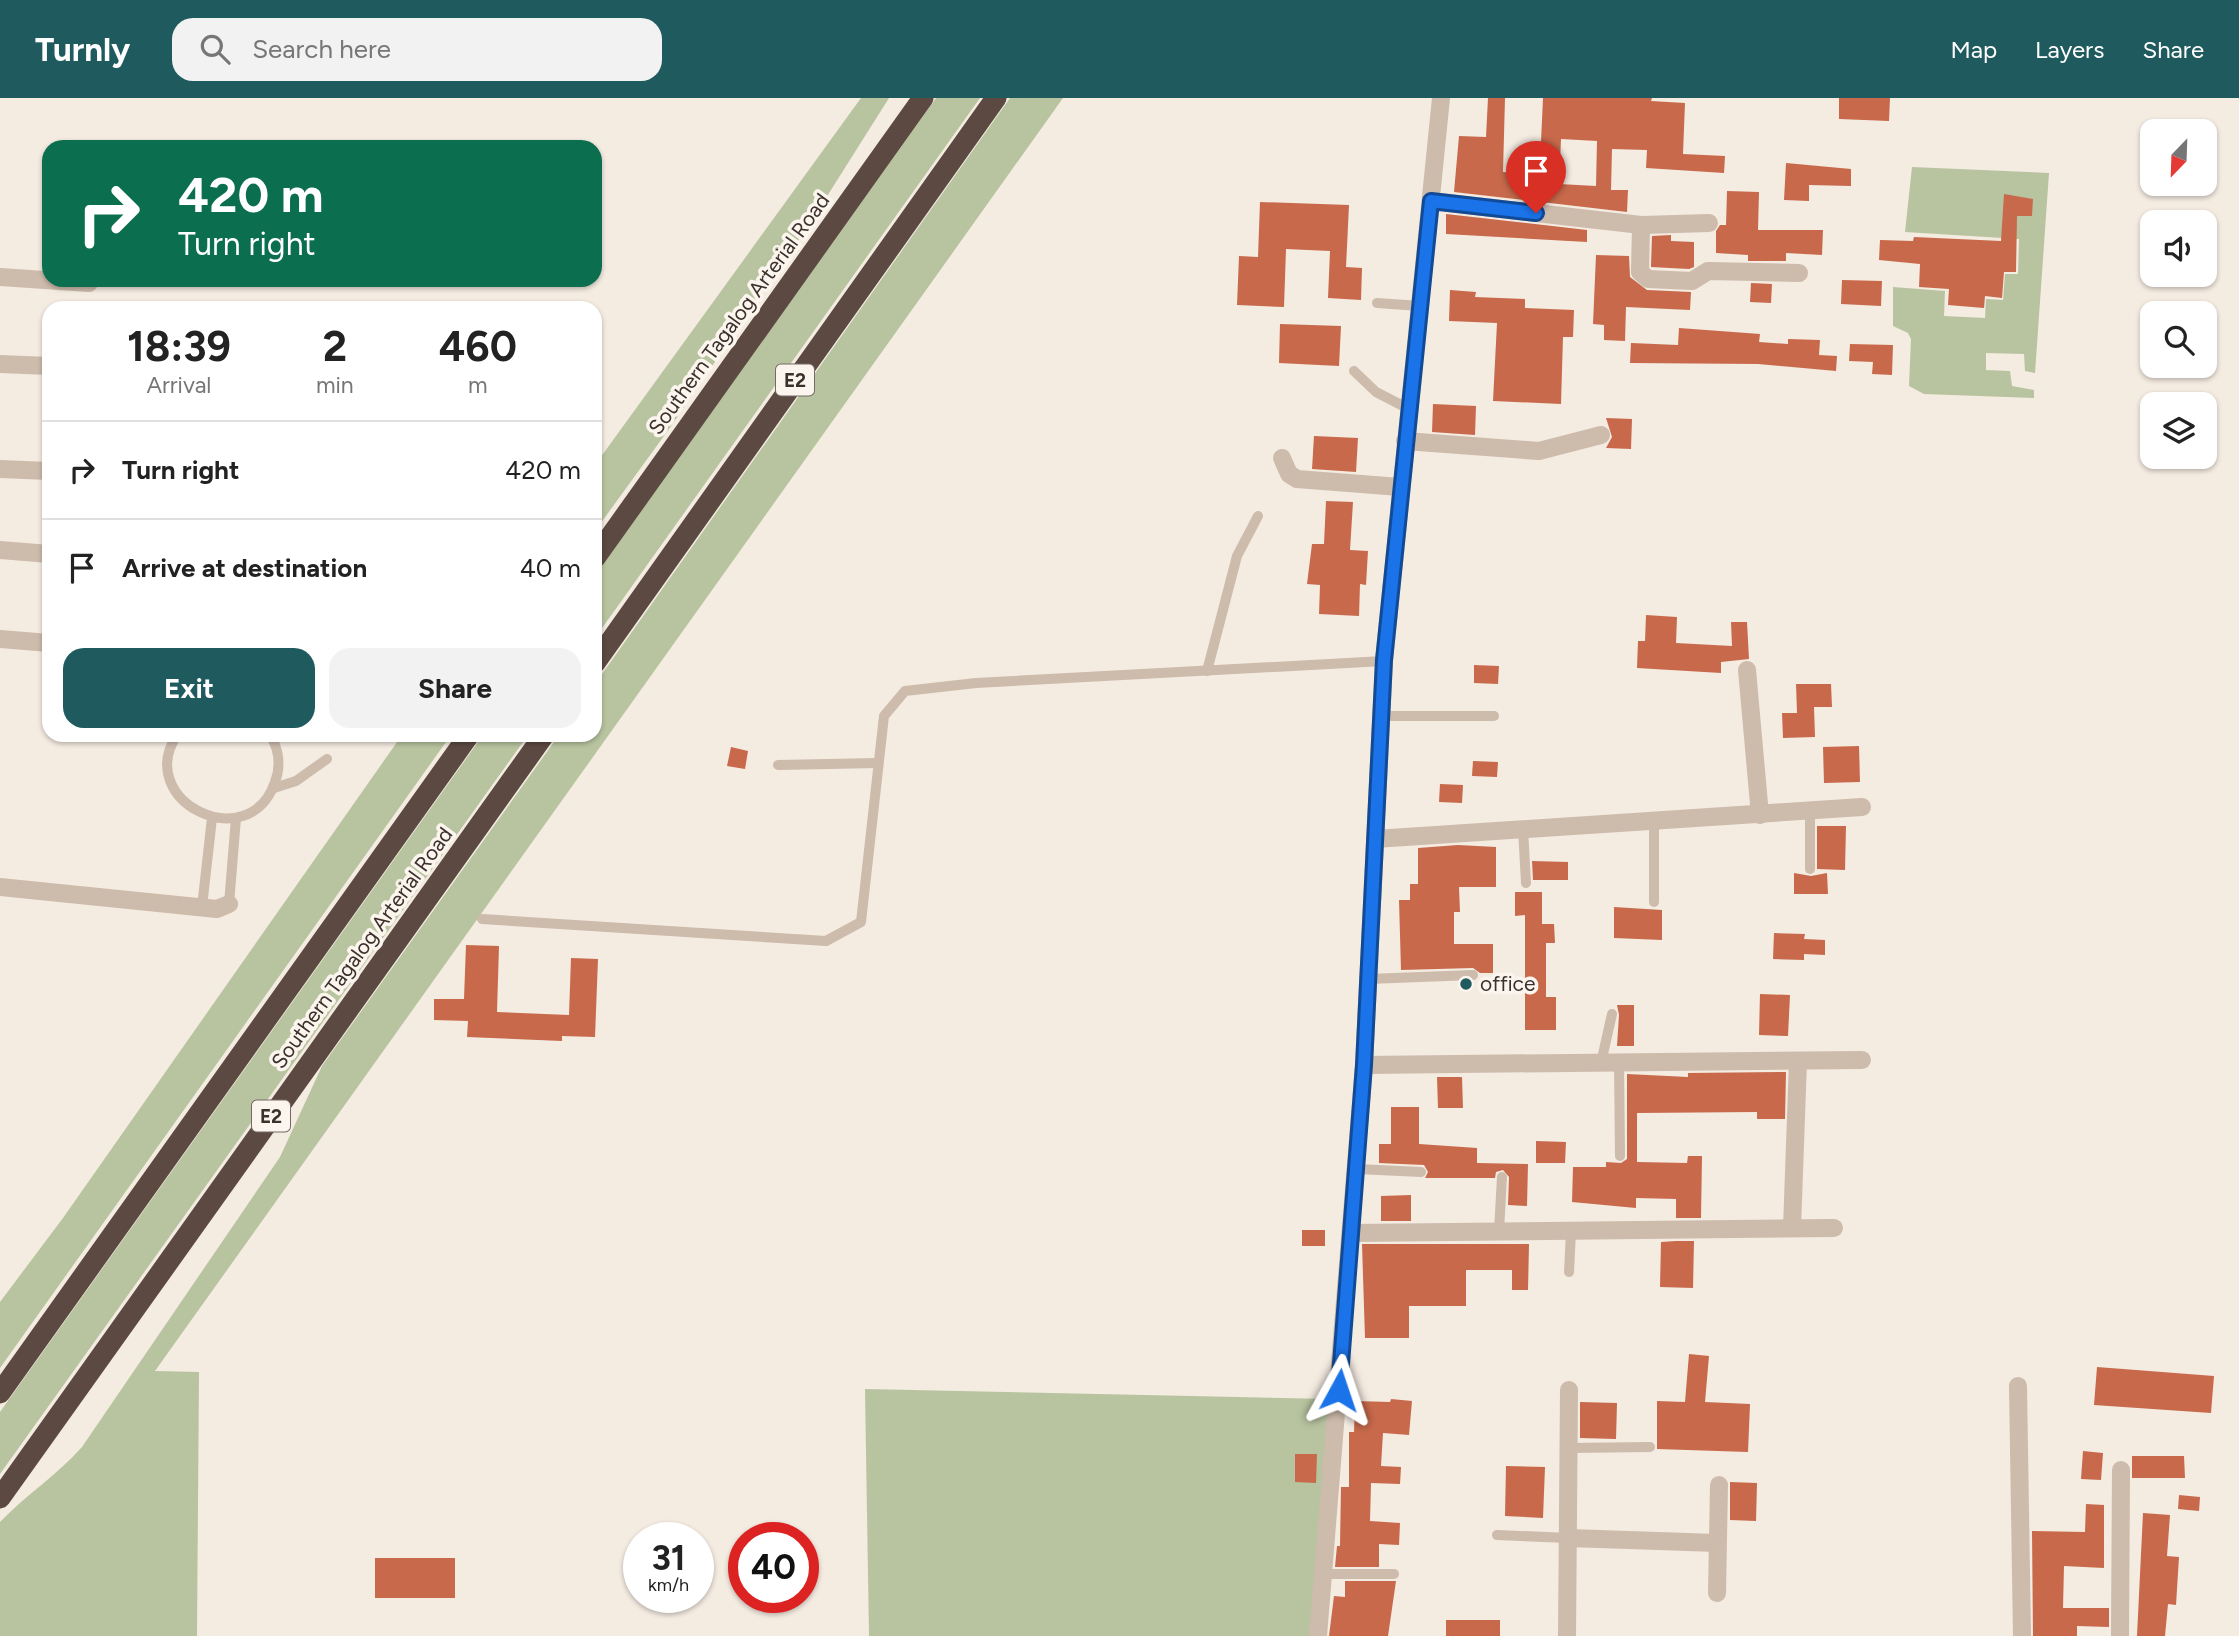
<!DOCTYPE html>
<style>
body{margin:0;font-family:Figtree,sans-serif;background:#f2f2f2;color:#222;height:100vh;display:flex;flex-direction:column;font-size:26px;white-space:nowrap}
*{box-sizing:border-box;margin:0}
p{font-size:23px;color:#767676}
.icon{flex:none;width:38px;height:38px;fill:none;stroke:currentColor;stroke-width:2;stroke-linecap:round;stroke-linejoin:round}
.map{position:relative;flex:1;overflow:hidden}
.side{position:absolute;left:42px;top:203px;width:560px;height:441px;display:flex;flex-direction:column;background:#fff;border-radius:21px;box-shadow:0 2px 5px #0004}
.side>*{flex:none}
.banner{position:absolute;left:42px;top:42px;width:560px;height:147px;border-radius:21px;box-shadow:0 2px 5px #0004;background:#0b6e4f;color:#fff;overflow:hidden}
.needle{width:46px;rotate:203deg}
.controls{position:absolute;left:2140px;top:21px;display:grid;gap:14px}
.controls a{display:grid;place-items:center;width:77px;height:77px;border-radius:14px;background:#fff;box-shadow:0 2px 5px #0004;font-size:35px}
.speed{position:absolute;left:623px;top:1424px;display:flex;gap:14px;font-size:35px;font-weight:700;text-align:center}
.speed>*{display:grid;place-content:center;width:91px;height:91px;border-radius:50%;background:#fff;box-shadow:0 2px 5px #0004;line-height:1}
.speed small{font-size:18px;font-weight:400}
.speed .limit{border:10px solid #d22;background:#fff;color:#111}
.pin{position:absolute;display:grid;place-items:center;width:60px;height:60px;color:#fff;margin:-72px -30px;border-radius:50% 50% 50% 0;rotate:-45deg;box-shadow:0 0 7px #0007}
.pin .icon{rotate:45deg}
.me{position:absolute;width:77px;margin:-38px;rotate:5deg;stroke-linejoin:round;filter:drop-shadow(0 0 5px #0008)}
.turn{display:flex;align-items:center;gap:24px;height:147px;padding:0 21px;font-size:32px}
.turn .icon{width:91px;height:91px;stroke-width:2.5}
.turn b{display:block;font-size:49px;line-height:60px}
.eta{display:flex;justify-content:space-evenly;align-items:center;height:119px;text-align:center}
.eta b{font-size:42px;font-weight:700;line-height:49px}
.action{display:flex;gap:14px;margin-top:auto;padding:14px 21px}
.action a{flex:1;height:80px;border-radius:21px;background:#1f5a5e;color:#fff;font-size:28px;font-weight:700;line-height:80px;text-align:center}
.action a+a{background:#f2f2f2;color:#222}
ul{padding:0;list-style:none}
li{display:flex;align-items:center;gap:21px;height:98px;padding:0 21px;border-top:2px solid #e0e0e0}
li div{flex:1}
li b{display:block;font-size:26px}
li em{font-style:normal}
header{display:flex;align-items:center;gap:42px;box-sizing:border-box;height:98px;padding:0 35px;background:#1f5a5e;color:#fff}
header strong{font-size:33px}
nav{display:flex;gap:38px;margin-inline-start:auto;font-size:24px}
.search{width:490px;height:63px;background:#f2f2f2;display:flex;align-items:center;gap:18px;box-sizing:border-box;padding:0 24px;border-radius:21px;color:#767676;font-size:26px}
.map>svg:first-child{display:block}
</style>
<header>
<strong>Turnly</strong>
<div class="search"><svg class="icon" aria-label="search" viewBox="0 0 24 24"><circle cx="10" cy="10" r="6"/><path d="M15 15l6 6"/></svg>Search here</div>
<nav><a>Map</a><a>Layers</a><a>Share</a></nav>
</header>
<div class="map">
<svg width="2239" height="1538" viewBox="0 0 2239 1538">
<rect width="100%" height="100%" fill="#f4ebe1"/>
<g fill="#b8c4a0">
<polygon points="861,0 889,0 812,122 669,331 595,433 595,367"/>
<polygon points="936,0 980,0 595,540 595,477"/>
<path d="M1010,0h53l-908,1273 44,1 -2,264h-197v-114c26,-27 57,-47 82,-75l198,-290 42,-91 237,-331h36v-51z"/>
<polygon points="1912,69 2049,75 2035,275 2025,273 2024,256 1986,255 1986,272 2010,273 2012,288 2034,292 2034,300 1924,296 1909,288 1911,241 1908,235 1893,228 1893,189 1945,193 1944,218 1985,220 1986,201 2003,202 2005,176 2018,176 2019,141 1905,134"/>
<polygon points="402,637 451,637 0,1270 0,1204 63,1120"/>
<polygon points="483,637 528,637 0,1376 0,1314"/>
<polygon points="865,1291 1328,1301 1314,1538 869,1538"/>
</g>
<g fill="#c8694b" fill-rule="evenodd">
<path d="M1488,0h17l-2,74 31,2 1,-18h2l1,-15 3,1 2,-44h109l-1,3 34,2 -2,51 42,2 -1,17 -78,-5 1,-18 -35,-1 -1,41h17l-1,22 -173,-20 5,-56 27,1zM1561,41l36,2 -1,45 -37,-2z"/>
<polygon points="1839,0 1890,0 1889,23 1839,21"/>
<polygon points="1786,65 1851,71 1851,88 1809,87 1809,103 1784,102"/>
<polygon points="1727,93 1759,94 1758,132 1823,132 1822,157 1786,155 1786,163 1748,163 1748,157 1716,155 1716,133 1720,127 1726,127"/>
<polygon points="2004,96 2033,101 2032,118 2017,118 2016,174 2004,174 2002,200 1985,198 1984,210 1948,207 1949,191 1919,189 1920,166 1879,162 1880,142 1913,143 1914,139 2001,143"/>
<polygon points="1260,104 1349,107 1346,169 1362,170 1361,202 1328,200 1330,153 1286,151 1284,209 1237,207 1239,158 1258,159"/>
<polygon points="1446,116 1587,132 1587,144 1446,136"/>
<polygon points="1671,137 1671,143 1694,144 1694,169 1689,171 1651,169 1652,138"/>
<polygon points="1596,157 1629,158 1630,179 1647,192 1691,194 1690,212 1626,209 1625,243 1604,242 1604,227 1593,226"/>
<polygon points="1842,182 1882,183 1881,208 1841,206"/>
<polygon points="1751,185 1772,186 1771,205 1750,204"/>
<polygon points="1450,192 1476,194 1475,199 1525,201 1525,210 1574,212 1573,239 1563,239 1561,306 1493,303 1497,225 1449,223"/>
<polygon points="1280,226 1341,228 1339,268 1279,265"/>
<polygon points="1679,230 1760,236 1759,244 1788,246 1788,241 1820,242 1819,257 1837,258 1836,273 1758,266 1630,265 1631,245 1678,247"/>
<polygon points="1850,246 1893,247 1892,277 1872,276 1873,264 1849,263"/>
<polygon points="1433,306 1476,308 1475,337 1432,334"/>
<polygon points="1606,320 1632,321 1631,351 1606,350 1612,339"/>
<polygon points="1314,338 1358,340 1356,374 1312,371"/>
<polygon points="1326,403 1353,404 1350,452 1368,453 1366,487 1360,486 1359,518 1319,516 1320,487 1307,486 1312,446 1324,446"/>
<polygon points="1646,517 1677,519 1676,545 1732,548 1731,524 1747,524 1749,561 1721,564 1721,575 1637,570 1638,543 1645,543"/>
<polygon points="1474,567 1499,568 1498,586 1474,585"/>
<polygon points="1796,586 1831,586 1832,609 1814,609 1815,639 1783,640 1782,615 1797,615"/>
<polygon points="1859,648 1860,684 1824,685 1823,649"/>
<polygon points="731,649 748,653 745,671 727,668"/>
<polygon points="1473,663 1498,664 1497,679 1472,678"/>
<polygon points="1440,686 1463,687 1462,705 1439,704"/>
<polygon points="1817,728 1846,728 1845,772 1817,771"/>
<polygon points="1458,747 1496,749 1496,789 1459,789 1460,814 1454,814 1454,846 1493,846 1493,875 1480,875 1473,870 1401,872 1399,802 1410,802 1410,786 1418,786 1418,750"/>
<polygon points="1532,763 1568,764 1568,782 1533,782"/>
<polygon points="1794,775 1811,778 1827,775 1828,796 1794,796"/>
<polygon points="1515,794 1542,794 1542,826 1554,826 1555,845 1546,845 1546,899 1556,899 1556,932 1525,932 1525,817 1515,818"/>
<polygon points="1614,809 1662,812 1662,842 1614,840"/>
<polygon points="1774,835 1805,836 1804,841 1825,842 1825,857 1804,856 1804,862 1773,861"/>
<polygon points="466,847 499,848 497,914 569,917 571,860 598,861 595,939 562,938 562,943 467,939 468,923 434,922 434,901 464,901"/>
<polygon points="1760,896 1790,897 1788,938 1759,937"/>
<polygon points="1617,907 1634,907 1634,948 1617,948 1619,917"/>
<polygon points="1786,974 1785,1021 1757,1021 1757,1014 1637,1015 1637,1064 1687,1065 1688,1058 1702,1058 1701,1120 1676,1120 1676,1101 1636,1100 1636,1110 1572,1104 1573,1069 1606,1069 1606,1064 1621,1065 1627,1061 1627,976 1688,979 1688,975"/>
<polygon points="1437,979 1462,979 1463,1010 1438,1010"/>
<polygon points="1391,1009 1419,1009 1419,1046 1477,1050 1477,1065 1528,1066 1527,1108 1508,1107 1509,1079 1503,1072 1496,1074 1495,1080 1425,1080 1428,1074 1424,1067 1379,1065 1379,1046 1391,1046"/>
<polygon points="1536,1043 1566,1044 1565,1065 1536,1065"/>
<polygon points="1411,1097 1411,1123 1381,1123 1381,1098"/>
<rect x="1302" y="1132" width="23" height="16"/>
<polygon points="1676,1143 1694,1143 1693,1190 1660,1189 1661,1144"/>
<polygon points="1362,1146 1529,1146 1528,1192 1512,1192 1512,1172 1466,1172 1466,1208 1409,1208 1409,1240 1365,1240"/>
<polygon points="1689,1256 1709,1258 1705,1304 1750,1306 1748,1354 1657,1351 1657,1303 1685,1304"/>
<polygon points="2097,1269 2214,1278 2211,1315 2094,1307"/>
<polygon points="1391,1301 1412,1303 1409,1337 1383,1335 1381,1368 1401,1369 1400,1386 1371,1385 1370,1423 1400,1425 1399,1447 1379,1446 1379,1469 1335,1469 1337,1448 1340,1448 1341,1389 1349,1389 1349,1334 1354,1334 1355,1303 1390,1304"/>
<polygon points="1580,1304 1617,1305 1616,1341 1580,1340"/>
<polygon points="2083,1353 2103,1355 2101,1382 2081,1381"/>
<polygon points="1295,1356 1317,1356 1316,1385 1295,1384"/>
<polygon points="2132,1358 2184,1358 2185,1380 2132,1380"/>
<polygon points="1506,1368 1545,1369 1543,1420 1505,1418"/>
<polygon points="1730,1384 1757,1385 1756,1423 1730,1422"/>
<polygon points="2179,1397 2200,1399 2199,1413 2178,1411"/>
<polygon points="2086,1406 2104,1407 2104,1470 2064,1468 2063,1510 2109,1510 2109,1529 2077,1528 2077,1538 2033,1538 2032,1433 2085,1434"/>
<polygon points="2143,1415 2170,1417 2167,1458 2179,1459 2176,1507 2168,1506 2165,1538 2137,1538"/>
<rect x="375" y="1460" width="80" height="40"/>
<polygon points="1345,1483 1396,1483 1388,1538 1329,1538 1334,1498 1345,1499"/>
<rect x="1446" y="1522" width="54" height="16"/>
</g>
<g fill="none" stroke-linecap="round" stroke-linejoin="round">
<g stroke="#cdbbac" stroke-width="10">
<polyline points="1377,205 1420,208"/>
<polyline points="1354,273 1376,294 1409,311"/>
<polyline points="1207,573 1237,458 1258,418"/>
<polyline points="1381,618 1494,618"/>
<path d="M177,637c-44,66 72,123 98,47 6,-16 4,-33 -5,-47"/>
<polyline points="778,667 878,665"/>
<polyline points="274,690 296,683 327,661"/>
<polyline points="1810,713 1810,771"/>
<polyline points="1654,723 1654,804"/>
<polyline points="1523,731 1526,785"/>
<polyline points="229,806 236,720"/>
<polyline points="202,809 212,720"/>
<polyline points="482,821 826,843 861,824 884,618 905,593 976,585 1384,563"/>
<polyline points="1368,881 1473,877"/>
<polyline points="1619,964 1620,1058"/>
<polyline points="1601,965 1612,916"/>
<polyline points="1357,1071 1421,1074"/>
<polyline points="1499,1133 1502,1079"/>
<polyline points="1569,1174 1571,1133"/>
<polyline points="1568,1350 1650,1349"/>
<polyline points="1497,1437 1569,1440"/>
<polyline points="1323,1476 1394,1476"/>
</g>
<g stroke="#cdbbac" stroke-width="18">
<polyline points="1431,103 1641,127 1640,174 1648,181 1692,183 1708,173 1799,175"/>
<polyline points="1641,127 1709,125"/>
<polyline points="0,179 89,185"/>
<polyline points="0,266 49,268"/>
<polyline points="1405,343 1539,353 1601,337"/>
<polyline points="1282,360 1289,376 1297,381 1400,389"/>
<polyline points="0,371 49,373"/>
<polyline points="0,452 49,456"/>
<polyline points="0,541 49,545"/>
<polyline points="1747,572 1760,717"/>
<polyline points="1375,741 1862,709"/>
<polyline points="0,789 217,811 229,806"/>
<polyline points="1364,967 1862,962"/>
<polyline points="1792,1130 1798,963"/>
<polyline points="1352,1135 1834,1130"/>
<polyline points="2018,1288 2022,1538"/>
<polyline points="1569,1440 1717,1445"/>
<polyline points="1717,1495 1719,1387"/>
<polyline points="1567,1538 1569,1292"/>
<polyline points="2120,1538 2121,1372"/>
</g>
<polyline stroke="#cdbbac" stroke-width="18" points="1318,1538 1364,967 1384,563 1441,0"/>
<g stroke="#5c4a42" stroke-width="21">
<polyline points="595,460 923,0"/>
<polyline points="595,565 996,0"/>
<polyline points="0,1295 469,637"/>
<polyline points="0,1400 544,637"/>
</g>
</g>
<g fill="none" stroke-linecap="round" stroke-linejoin="round">
<defs>
<polyline id="route" points="1339,1292 1364,967 1384,562 1431,103 1536,115"/>
</defs>
<use href="#route" stroke="#114b97" stroke-width="18"/>
<use href="#route" stroke="#1a73e8" stroke-width="12"/>
</g>
<circle fill="#1f5a5e" stroke="#fbf5ee" stroke-width="2.5" cx="1466" cy="886" r="7"/>
<g text-anchor="middle" stroke-width="7" stroke-linejoin="round" paint-order="stroke">
<g fill="#fbf5ee" stroke="#756b66" stroke-width="2">
<rect x="776" y="266.5" width="38" height="31" rx="5"/>
<rect x="252" y="1002.5" width="38" height="31" rx="5"/>
</g>
<g font-size="19" font-weight="bold" fill="#3b302b">
<text x="795" y="289">E2</text>
<text x="271" y="1025">E2</text>
</g>
<g font-size="21" fill="#3b302b" stroke="#fbf5ee">
<text transform="translate(739 216) rotate(-54)" y="7">Southern Tagalog Arterial Road</text>
<text transform="translate(362 850) rotate(-54)" y="7">Southern Tagalog Arterial Road</text>
</g>
<g font-size="21" fill="#3b302b" stroke="#fbf5ee" text-anchor="start">
<text x="1480" y="893">office</text>
</g>
</g>
</svg>
<div class="controls">
<a><svg class="needle" viewBox="-14 -14 28 28"><path d="M0-13l5 13h-10z" fill="#e53935"/><path d="M0 13l5-13h-10z" fill="#767676"/></svg></a>
<a><svg class="icon" aria-label="sound" viewBox="0 0 24 24"><path d="M4 9h4l5-4v14l-5-4H4zM17 9q2 3 0 6"/></svg></a>
<a><svg class="icon" aria-label="search" viewBox="0 0 24 24"><circle cx="10" cy="10" r="6"/><path d="M15 15l6 6"/></svg></a>
<a><svg class="icon" aria-label="layers" viewBox="0 0 24 24"><path d="M12 4l9 5-9 5-9-5zM3 14l9 5 9-5"/></svg></a>
</div>
<div class="speed"><div>31<small>km/h</small></div><div class="limit">40</div></div>
<div class="pin" style="left:1536px;top:115px;background:#d93025"><svg class="icon" aria-label="arrive" viewBox="0 0 24 24"><path d="M6 21V4h12l-3 4 3 4H6"/></svg></div>
<svg class="me" style="left:1339px;top:1292px" viewBox="-20 -20 40 40"><path d="M0-17L14 15 0 8-14 15z" fill="#1a73e8" stroke="#fff" stroke-width="4"/></svg>
<div class="banner">
<div class="turn"><svg class="icon" aria-label="right" viewBox="0 0 24 24"><path d="M7 20v-9h11M14 6l5 5-5 5"/></svg><div><b>420 m</b>Turn right</div></div>
</div>
<section class="side">
<div class="eta">
<div><b>18:39</b><p>Arrival</p></div>
<div><b>2</b><p>min</p></div>
<div><b>460</b><p>m</p></div>
</div>
<ul>
<li><svg class="icon" aria-label="right" viewBox="0 0 24 24"><path d="M7 20v-9h11M14 6l5 5-5 5"/></svg><div><b>Turn right</b></div><em>420 m</em></li>
<li><svg class="icon" aria-label="arrive" viewBox="0 0 24 24"><path d="M6 21V4h12l-3 4 3 4H6"/></svg><div><b>Arrive at destination</b></div><em>40 m</em></li>
</ul>
<div class="action"><a>Exit</a><a>Share</a></div>
</section>
</div>
